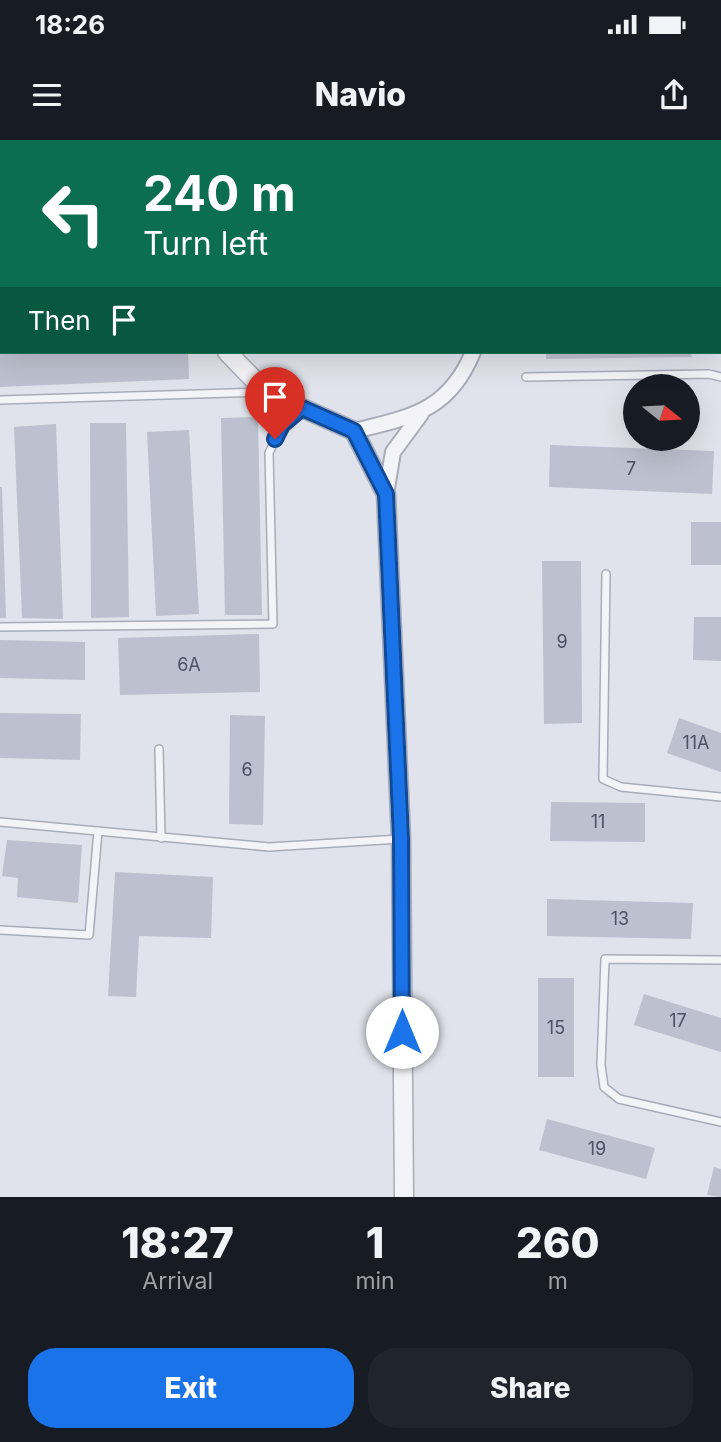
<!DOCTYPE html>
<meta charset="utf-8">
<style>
body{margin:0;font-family:Inter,sans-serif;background:#20242c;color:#f1f3f6;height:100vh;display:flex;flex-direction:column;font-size:26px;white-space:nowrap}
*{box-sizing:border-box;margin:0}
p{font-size:23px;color:#9ea1a6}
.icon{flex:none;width:38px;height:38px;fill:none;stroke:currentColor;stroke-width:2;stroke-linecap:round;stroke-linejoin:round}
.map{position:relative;height:1057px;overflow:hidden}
.drawer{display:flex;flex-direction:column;background:#171b24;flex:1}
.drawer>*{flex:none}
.hud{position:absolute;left:0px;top:0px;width:721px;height:214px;box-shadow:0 7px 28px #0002;background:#0b6e4f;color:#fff;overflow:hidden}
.needle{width:46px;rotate:108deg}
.tools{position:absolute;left:623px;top:234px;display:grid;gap:14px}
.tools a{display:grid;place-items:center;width:77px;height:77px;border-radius:50%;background:#171b24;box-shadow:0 7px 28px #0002;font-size:35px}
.pin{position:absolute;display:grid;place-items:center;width:60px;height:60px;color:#fff;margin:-72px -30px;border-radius:50% 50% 50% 0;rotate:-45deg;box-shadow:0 0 7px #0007}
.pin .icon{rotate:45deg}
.me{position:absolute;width:77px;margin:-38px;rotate:0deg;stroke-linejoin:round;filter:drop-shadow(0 0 5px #0008)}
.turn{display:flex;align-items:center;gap:24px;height:147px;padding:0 28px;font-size:32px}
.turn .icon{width:91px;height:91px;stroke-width:2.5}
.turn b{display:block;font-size:49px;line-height:60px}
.then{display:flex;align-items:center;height:66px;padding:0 28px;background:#0003;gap:14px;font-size:26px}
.eta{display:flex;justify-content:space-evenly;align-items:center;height:119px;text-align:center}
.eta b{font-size:42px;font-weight:800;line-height:49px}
.cta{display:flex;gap:14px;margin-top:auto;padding:14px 28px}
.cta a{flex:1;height:80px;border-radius:28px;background:#1a73e8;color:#fff;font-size:28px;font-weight:800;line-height:80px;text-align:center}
.cta a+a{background:#20242c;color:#f1f3f6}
.status{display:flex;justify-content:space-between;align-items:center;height:49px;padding:0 35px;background:#171b24;direction:ltr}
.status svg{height:19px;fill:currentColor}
header{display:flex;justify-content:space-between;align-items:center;height:91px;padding:0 28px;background:#171b24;font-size:32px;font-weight:800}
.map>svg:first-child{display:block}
</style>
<div class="status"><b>18:26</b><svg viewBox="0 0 49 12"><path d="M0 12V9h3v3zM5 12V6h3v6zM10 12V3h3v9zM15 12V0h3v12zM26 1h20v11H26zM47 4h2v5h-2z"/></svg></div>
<header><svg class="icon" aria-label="menu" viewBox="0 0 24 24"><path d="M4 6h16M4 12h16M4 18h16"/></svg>Navio<svg class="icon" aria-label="share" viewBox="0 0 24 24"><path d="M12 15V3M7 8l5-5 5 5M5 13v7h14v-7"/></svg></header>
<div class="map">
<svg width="721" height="1057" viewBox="0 0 721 1057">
<rect width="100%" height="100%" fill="#e0e3eb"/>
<g fill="#bdc0ce">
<polygon points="0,212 188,212 189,239 0,247"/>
<polygon points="546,212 691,212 692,217 546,219"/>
<polygon points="258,277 262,475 225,475 221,278"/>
<polygon points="90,283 126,283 129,477 91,478"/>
<polygon points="56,284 63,479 22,478 14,287"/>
<polygon points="189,290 199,474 156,476 147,292"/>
<polygon points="550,305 714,311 712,354 549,347"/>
<polygon points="0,347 2,347 6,478 0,478"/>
<rect x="691" y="382" width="30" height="43"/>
<polygon points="542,421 581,421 582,583 544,584"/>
<polygon points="694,477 721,477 721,521 693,520"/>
<polygon points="259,494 260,552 120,555 118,498"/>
<polygon points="0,500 85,502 85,540 0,538"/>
<polygon points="0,573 81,574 80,620 0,618"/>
<polygon points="230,575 265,576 263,685 229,684"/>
<polygon points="679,578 721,593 721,632 667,613"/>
<polygon points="551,662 645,663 645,702 550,701"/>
<polygon points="7,700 82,705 78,763 17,757 18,738 2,736"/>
<polygon points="115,732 213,737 211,798 139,796 136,857 108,856"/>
<polygon points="547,759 693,763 691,799 547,796"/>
<rect x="538" y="838" width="36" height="99"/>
<polygon points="644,854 721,878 721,912 634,885"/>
<polygon points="547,979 655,1008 646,1039 539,1010"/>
<polygon points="714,1027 721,1029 721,1057 707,1055"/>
</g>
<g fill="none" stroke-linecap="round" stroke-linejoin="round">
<defs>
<g id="service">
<polyline points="0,126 2,123"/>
<polyline points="526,237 709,234 721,237"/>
<polyline points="0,260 262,252"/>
<polyline points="606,434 603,639 621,647 721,657"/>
<polyline points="0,487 273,484 269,313 282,285 302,268"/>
<polyline points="159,609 161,698"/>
<polyline points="0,682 269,707 400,699"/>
<polyline points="0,790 89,795 98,691"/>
<polyline points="721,820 605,819 601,925 604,947 619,959 721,982"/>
</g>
<g id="minor">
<polyline points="719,135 721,135"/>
<path d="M354,291c57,-14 95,-20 119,-79"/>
<polyline points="386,354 393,312 421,274"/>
</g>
<g id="tertiary">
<polyline points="68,0 70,2"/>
<polyline points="227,212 266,252 354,291 386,354 401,699 404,1057"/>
</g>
</defs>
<use href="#service" stroke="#a8acb9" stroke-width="10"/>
<use href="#minor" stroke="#a8acb9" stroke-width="18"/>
<use href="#tertiary" stroke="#a8acb9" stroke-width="21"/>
<use href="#service" stroke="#f4f4f8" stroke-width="7"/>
<use href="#minor" stroke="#f4f4f8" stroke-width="14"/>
<use href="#tertiary" stroke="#f4f4f8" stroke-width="18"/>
</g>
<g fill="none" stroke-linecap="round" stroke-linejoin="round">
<defs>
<polyline id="route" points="275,299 282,285 302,268 354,291 386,354 401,699 402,892"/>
</defs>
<use href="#route" stroke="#114b97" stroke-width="18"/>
<use href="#route" stroke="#1a73e8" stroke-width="12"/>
</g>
<g text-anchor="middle" stroke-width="5" stroke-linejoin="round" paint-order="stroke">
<g font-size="18" fill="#4c5166">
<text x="631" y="335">7</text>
<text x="562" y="508">9</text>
<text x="189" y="531">6А</text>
<text x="696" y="609">11А</text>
<text x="247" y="636">6</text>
<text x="598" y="688">11</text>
<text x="620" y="785">13</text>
<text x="678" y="887">17</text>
<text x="556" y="894">15</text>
<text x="597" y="1015">19</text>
</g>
</g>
</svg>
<div class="tools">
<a><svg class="needle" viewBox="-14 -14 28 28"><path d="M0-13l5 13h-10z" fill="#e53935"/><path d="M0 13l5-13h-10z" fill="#9ea1a6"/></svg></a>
</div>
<div class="pin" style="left:275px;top:299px;background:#d93025"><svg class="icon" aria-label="arrive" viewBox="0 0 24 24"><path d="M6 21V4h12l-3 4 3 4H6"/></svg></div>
<svg class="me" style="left:402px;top:892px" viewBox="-20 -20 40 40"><circle r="19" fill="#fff"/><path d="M0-13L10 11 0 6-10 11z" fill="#1a73e8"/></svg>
<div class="hud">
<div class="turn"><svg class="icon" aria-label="left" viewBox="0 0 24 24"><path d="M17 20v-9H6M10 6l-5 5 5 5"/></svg><div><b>240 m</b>Turn left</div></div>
<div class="then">Then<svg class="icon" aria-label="arrive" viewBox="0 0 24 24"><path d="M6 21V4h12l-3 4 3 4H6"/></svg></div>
</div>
</div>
<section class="drawer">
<div class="eta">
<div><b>18:27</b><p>Arrival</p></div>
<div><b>1</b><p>min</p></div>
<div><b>260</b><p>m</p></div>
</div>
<div class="cta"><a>Exit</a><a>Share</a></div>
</section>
